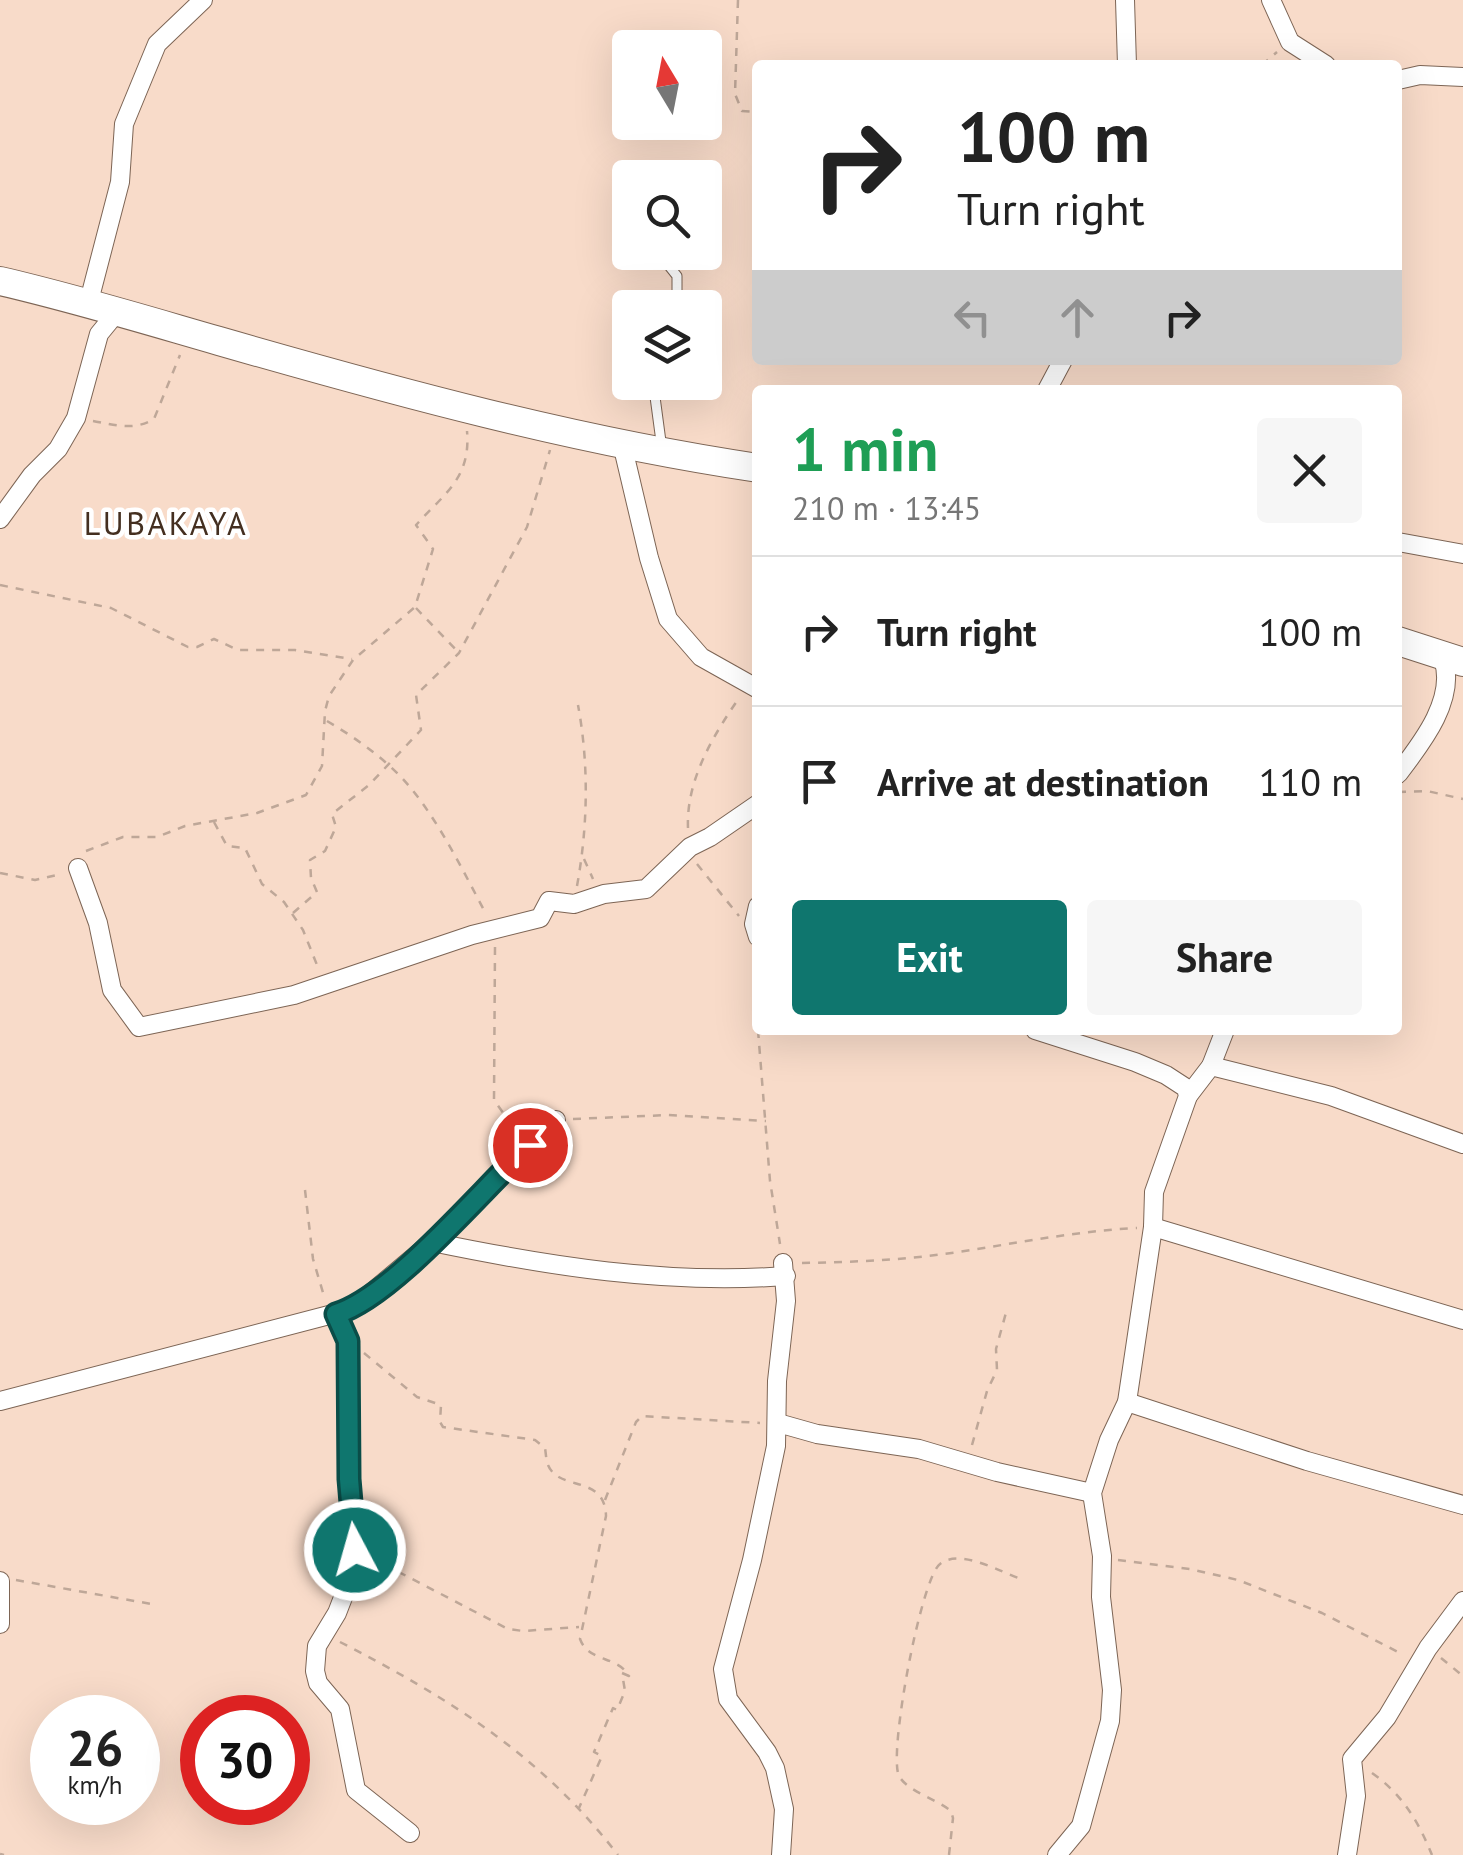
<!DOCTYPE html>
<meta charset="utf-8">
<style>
body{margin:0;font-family:"PT Sans",sans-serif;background:#f6f6f6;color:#222;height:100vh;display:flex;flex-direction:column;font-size:38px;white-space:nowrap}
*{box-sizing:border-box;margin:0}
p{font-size:32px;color:#767676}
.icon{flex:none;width:55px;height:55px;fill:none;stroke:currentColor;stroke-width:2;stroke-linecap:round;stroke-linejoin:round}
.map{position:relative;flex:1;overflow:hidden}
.sheet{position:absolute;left:752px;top:385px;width:650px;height:650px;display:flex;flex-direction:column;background:#fff;border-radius:10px;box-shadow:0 10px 40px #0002}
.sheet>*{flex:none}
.banner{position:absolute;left:752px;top:60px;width:650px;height:305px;border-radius:10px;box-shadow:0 10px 40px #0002;background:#fff;color:#222;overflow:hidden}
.needle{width:65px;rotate:350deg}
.fabs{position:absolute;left:612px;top:30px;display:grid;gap:20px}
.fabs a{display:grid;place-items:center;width:110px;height:110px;border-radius:10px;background:#fff;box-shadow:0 10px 40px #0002;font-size:50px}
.speed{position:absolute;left:30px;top:1695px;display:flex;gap:20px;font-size:50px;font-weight:700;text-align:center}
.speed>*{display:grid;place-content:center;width:130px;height:130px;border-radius:50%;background:#fff;box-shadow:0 10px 40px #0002;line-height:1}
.speed small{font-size:25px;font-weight:400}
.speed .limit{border:15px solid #d22;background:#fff;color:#111}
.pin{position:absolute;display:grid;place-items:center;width:85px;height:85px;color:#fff;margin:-42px;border:5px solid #fff;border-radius:50%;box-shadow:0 2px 10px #0007}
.me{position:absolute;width:110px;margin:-55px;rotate:354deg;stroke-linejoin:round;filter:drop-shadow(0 0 8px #0008)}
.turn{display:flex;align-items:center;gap:35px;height:210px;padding:0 40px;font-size:45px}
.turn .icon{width:130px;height:130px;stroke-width:2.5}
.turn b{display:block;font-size:70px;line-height:85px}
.lanes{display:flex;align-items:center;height:95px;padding:0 40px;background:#0003;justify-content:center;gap:50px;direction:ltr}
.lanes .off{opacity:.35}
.round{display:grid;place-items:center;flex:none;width:105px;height:105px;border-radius:10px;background:#f6f6f6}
.summary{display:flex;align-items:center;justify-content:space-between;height:170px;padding:0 40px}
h1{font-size:60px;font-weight:700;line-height:75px;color:#1e9e55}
.cta{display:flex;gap:20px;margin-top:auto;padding:20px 40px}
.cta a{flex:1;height:115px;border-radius:10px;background:#0f766e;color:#fff;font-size:40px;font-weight:700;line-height:115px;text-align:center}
.cta a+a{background:#f6f6f6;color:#222}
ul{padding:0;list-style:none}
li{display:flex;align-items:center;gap:30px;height:150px;padding:0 40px;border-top:2px solid #e0e0e0}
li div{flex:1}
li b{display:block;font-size:38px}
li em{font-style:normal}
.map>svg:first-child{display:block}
</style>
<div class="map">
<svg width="1463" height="1855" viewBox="0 0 1463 1855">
<rect width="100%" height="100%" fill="#f8dbc9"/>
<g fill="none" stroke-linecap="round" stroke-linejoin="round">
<defs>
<g id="lane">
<polyline points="623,192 630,209"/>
<polyline points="658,252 677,276 677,308"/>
<polyline points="653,382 662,449"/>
</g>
<g id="street">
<polyline points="1125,0 1127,65"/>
<polyline points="1271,0 1290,42 1326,65"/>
<polyline points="1398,80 1420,75 1463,77"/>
<polyline points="89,301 120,182 124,124 157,44 203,0"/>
<polyline points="1047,390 1063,360"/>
<polyline points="622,444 649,558 668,619 701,657 758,689"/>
<polyline points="0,519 32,475 58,449 76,418 99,334 117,312"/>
<polyline points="1398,542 1463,554"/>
<path d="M1398,774c23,-30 59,-75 45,-115l-7,-4"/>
<polyline points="78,868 98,923 112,990 139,1027 294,995 472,935 540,918 549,901 574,904 604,894 646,889 690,847 710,837 758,804"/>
<polyline points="758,906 754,924 758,937"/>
<polyline points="1035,1030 1135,1062 1166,1075 1186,1088 1188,1096 1154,1192 1153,1227 1127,1402 1109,1440 1092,1493 1102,1556 1101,1597 1112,1690 1110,1721 1081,1826 1057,1855"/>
<polyline points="1211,1066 1331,1096 1463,1144"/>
<polyline points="1188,1096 1211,1066 1225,1030"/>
<polyline points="1153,1227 1463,1320"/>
<path d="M432,1242c116,24 234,43 354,34"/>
<polyline points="336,1315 348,1341 349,1479 354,1569 337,1613 317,1646 315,1671 318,1683 340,1709 356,1790 410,1833"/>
<polyline points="0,1401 352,1309 432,1242 556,1120"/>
<polyline points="1127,1402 1307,1461 1463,1505"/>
<polyline points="778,1423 817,1434 919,1449 997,1472 1092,1493"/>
<polyline points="0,1581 0,1624"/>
<polyline points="781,1855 784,1809 775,1768 767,1752 728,1699 723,1669 752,1560 776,1446 777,1381 786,1301 783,1263"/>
<polyline points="1347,1855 1356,1796 1352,1759 1387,1717 1428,1648 1463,1601"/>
</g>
<g id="primary">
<path d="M0,281c74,17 146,39 219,60 177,51 357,100 539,127"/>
<polyline points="1398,641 1463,662"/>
</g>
</defs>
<use href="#lane" stroke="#7d6555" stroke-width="11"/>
<use href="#street" stroke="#7d6555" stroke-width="20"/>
<use href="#primary" stroke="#7d6555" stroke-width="30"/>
<g stroke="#bea798" stroke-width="2.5" stroke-dasharray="8 8" stroke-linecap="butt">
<polyline points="738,0 735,94 742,111 758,112"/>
<polyline points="1262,65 1277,52"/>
<path d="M93,421c22,4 41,10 61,-2l26,-64"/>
<polyline points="0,585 111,608 188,647 197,647 214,639 238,650 295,650 352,659"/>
<polyline points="416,608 459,653"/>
<path d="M327,721c27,16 53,34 75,57 34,37 59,89 83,134"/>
<polyline points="1398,792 1427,791 1463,799"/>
<polyline points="214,822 227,846 245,848 262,884 284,902 303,930 319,970"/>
<path d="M688,828c-2,-48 25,-92 51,-130"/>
<path d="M86,851l37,-14h34l28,-11 72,-13 49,-18 16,-29 3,-55 4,-15 24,-36 62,-53 18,-58 -17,-24c29,-32 55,-47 51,-94"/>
<polyline points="584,859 593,879"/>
<polyline points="697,864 739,916"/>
<polyline points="0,873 35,880 62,874"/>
<path d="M577,886c11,-60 12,-122 1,-181"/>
<polyline points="293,913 317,892 311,878 310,860 325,851 336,827 332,814 369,785 421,730 416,695 459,653 527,527 550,450"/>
<polyline points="495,947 494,1100 504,1114 535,1116"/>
<polyline points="754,953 758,1019"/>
<polyline points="758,1030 770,1181 780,1244"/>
<polyline points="573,1119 668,1115 766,1121"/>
<polyline points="305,1190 313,1259 324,1296"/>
<path d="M802,1263c53,-1 104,-3 156,-11 60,-9 118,-21 179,-24"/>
<path d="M364,1353l53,44 24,8 -1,17 3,5 92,13 10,8c1,6 1,12 3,17 11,27 57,9 58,51l-26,123c9,24 37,16 49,37l-7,-3 3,18 -8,19 -4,-2 -19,44 8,4 -23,52"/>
<polyline points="972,1445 987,1391 997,1370 996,1349 1007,1309"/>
<polyline points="605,1500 636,1422 642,1416 760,1423"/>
<polyline points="370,1557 508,1629 523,1631 579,1627"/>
<polyline points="1118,1560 1190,1569 1238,1580 1322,1613 1402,1654"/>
<polyline points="16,1580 157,1605"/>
<path d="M340,1642c109,56 202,114 278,213"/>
<polyline points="1441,1658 1463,1676"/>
<path d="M1372,1773c31,22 46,48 60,82"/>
<polyline points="0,1854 4,1855"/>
<path d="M949,1855l4,-37 -2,-7c-14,-12 -43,-19 -52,-35 -11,-22 22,-198 41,-212 20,-16 61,8 81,15"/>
</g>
<use href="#lane" stroke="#fff" stroke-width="9"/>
<use href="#street" stroke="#fff" stroke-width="18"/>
<use href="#primary" stroke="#fff" stroke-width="28"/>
</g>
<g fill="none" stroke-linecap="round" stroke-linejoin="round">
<defs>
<path id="route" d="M355,1550l-6,-71 -1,-138 -12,-27c58,-18 145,-124 194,-169"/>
</defs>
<use href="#route" stroke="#0a4d48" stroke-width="25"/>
<use href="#route" stroke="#0f766e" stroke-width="18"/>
</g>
<g text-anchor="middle" stroke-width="9" stroke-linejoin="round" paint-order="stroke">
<g font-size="32" letter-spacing="2.5" fill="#442f20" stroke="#fff">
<text x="166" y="535">LUBAKAYA</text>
</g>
</g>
</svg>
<div class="fabs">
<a><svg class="needle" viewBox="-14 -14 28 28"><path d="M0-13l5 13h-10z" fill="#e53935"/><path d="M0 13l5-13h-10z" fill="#767676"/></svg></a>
<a><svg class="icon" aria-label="search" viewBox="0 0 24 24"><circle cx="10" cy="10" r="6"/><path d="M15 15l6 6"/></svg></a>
<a><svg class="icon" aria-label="layers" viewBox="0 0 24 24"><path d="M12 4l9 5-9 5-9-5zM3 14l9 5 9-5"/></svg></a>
</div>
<div class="speed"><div>26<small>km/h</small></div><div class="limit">30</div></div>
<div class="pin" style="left:530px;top:1145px;background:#d93025"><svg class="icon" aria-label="arrive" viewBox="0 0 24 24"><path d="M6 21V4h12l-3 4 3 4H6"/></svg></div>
<svg class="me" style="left:355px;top:1550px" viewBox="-20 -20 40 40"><circle r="17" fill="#0f766e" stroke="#fff" stroke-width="3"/><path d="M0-11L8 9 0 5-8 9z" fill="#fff"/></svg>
<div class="banner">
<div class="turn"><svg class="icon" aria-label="right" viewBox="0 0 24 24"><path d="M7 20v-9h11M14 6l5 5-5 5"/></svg><div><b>100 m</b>Turn right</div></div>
<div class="lanes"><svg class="icon off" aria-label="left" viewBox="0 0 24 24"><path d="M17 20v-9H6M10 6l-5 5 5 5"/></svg><svg class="icon off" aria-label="ahead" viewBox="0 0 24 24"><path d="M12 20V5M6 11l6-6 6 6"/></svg><svg class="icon" aria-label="right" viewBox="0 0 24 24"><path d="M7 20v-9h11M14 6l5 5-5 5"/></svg></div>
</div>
<section class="sheet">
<div class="summary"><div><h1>1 min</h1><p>210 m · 13:45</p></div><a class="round"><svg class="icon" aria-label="close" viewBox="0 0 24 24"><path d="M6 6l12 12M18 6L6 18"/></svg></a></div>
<ul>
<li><svg class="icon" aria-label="right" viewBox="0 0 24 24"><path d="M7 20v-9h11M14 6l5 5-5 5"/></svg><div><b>Turn right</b></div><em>100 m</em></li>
<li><svg class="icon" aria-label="arrive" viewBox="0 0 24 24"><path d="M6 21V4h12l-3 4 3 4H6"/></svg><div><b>Arrive at destination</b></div><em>110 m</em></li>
</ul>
<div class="cta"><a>Exit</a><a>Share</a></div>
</section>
</div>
